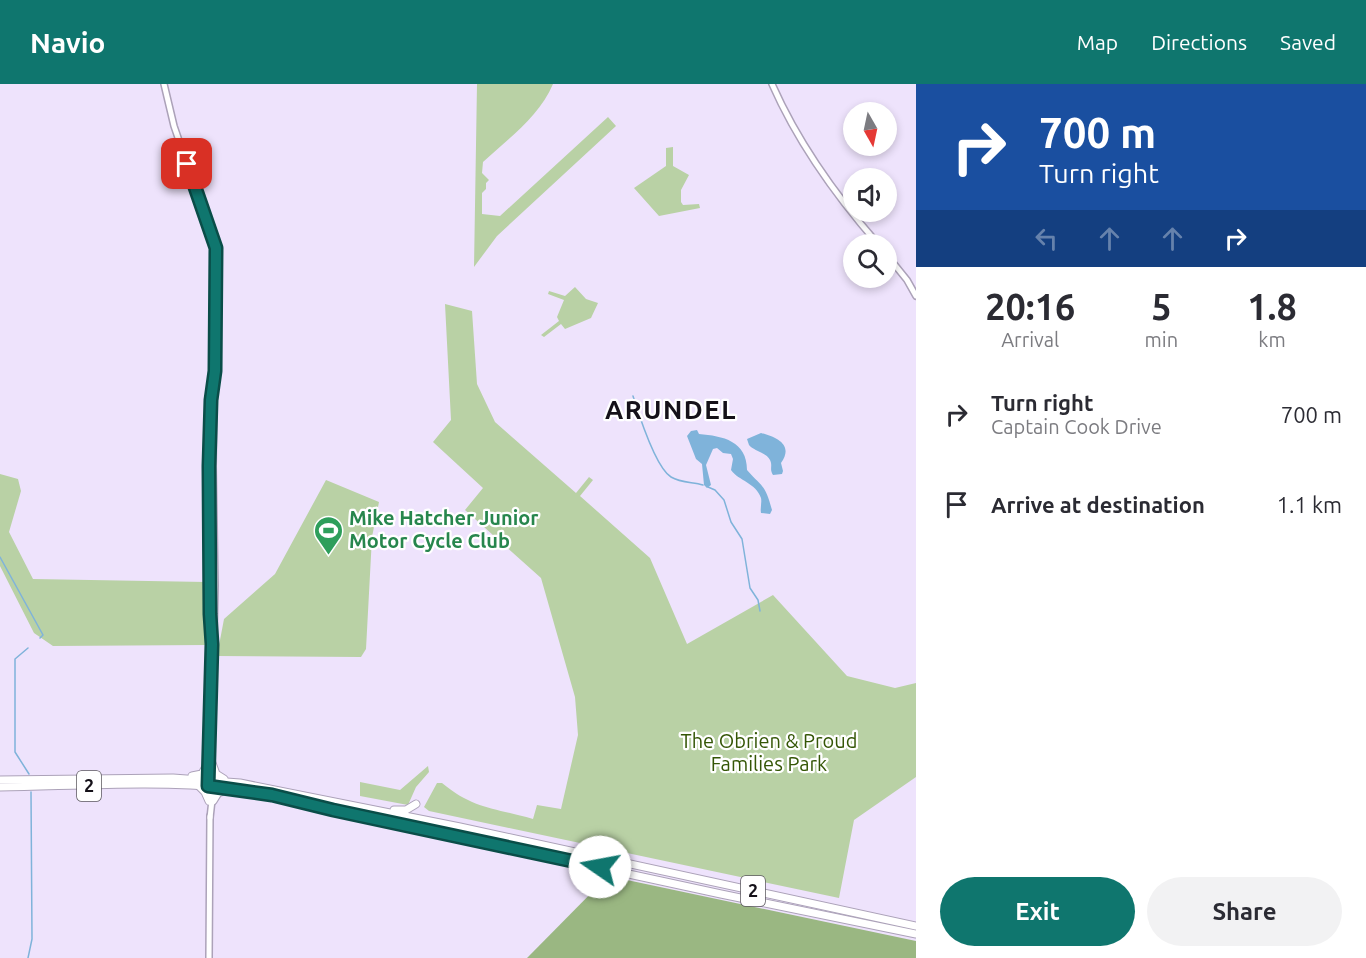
<!DOCTYPE html>
<style>
body{margin:0;font-family:Ubuntu,sans-serif;background:#f2f2f3;color:#2b2b33;height:100vh;display:flex;flex-direction:column;font-size:22px;white-space:nowrap}
*{box-sizing:border-box;margin:0}
p{font-size:20px;color:#7c7c81}
.icon{flex:none;width:33px;height:33px;fill:none;stroke:currentColor;stroke-width:2;stroke-linecap:round;stroke-linejoin:round}
.map{position:relative;flex:1;overflow:hidden}
.details{display:flex;flex-direction:column;background:#fff;width:450px}
.details>*{flex:none}
.banner{background:#1a4fa0;color:#fff;overflow:hidden}
.needle{width:39px;rotate:171deg}
.controls{position:absolute;left:843px;top:18px;display:grid;gap:12px}
.controls a{display:grid;place-items:center;width:54px;height:54px;border-radius:50%;background:#fff;box-shadow:0 3px 9px #0003;font-size:30px}
.pin{position:absolute;display:grid;place-items:center;width:51px;height:51px;color:#fff;margin:-26px;border-radius:12px;box-shadow:0 3px 9px #0006}
.me{position:absolute;width:66px;margin:-33px;rotate:282deg;stroke-linejoin:round;filter:drop-shadow(0 0 4px #0008)}
.turn{display:flex;align-items:center;gap:21px;height:126px;padding:0 24px;font-size:27px}
.turn .icon{width:78px;height:78px;stroke-width:2.5}
.turn b{display:block;font-size:42px;line-height:51px}
.lanes{display:flex;align-items:center;height:57px;padding:0 24px;background:#0003;justify-content:center;gap:30px;direction:ltr}
.lanes .off{opacity:.35}
.eta{display:flex;justify-content:space-evenly;align-items:center;height:102px;text-align:center}
.eta b{font-size:36px;font-weight:600;line-height:42px}
.action{display:flex;gap:12px;margin-top:auto;padding:12px 24px}
.action a{flex:1;height:69px;border-radius:36px;background:#0f766e;color:#fff;font-size:24px;font-weight:600;line-height:69px;text-align:center}
.action a+a{background:#f2f2f3;color:#2b2b33}
ul{padding:0;list-style:none}
li{display:flex;align-items:center;gap:18px;height:90px;padding:0 24px}
li div{flex:1}
li b{display:block;font-size:22px}
li em{font-style:normal}
header{display:flex;align-items:center;gap:36px;box-sizing:border-box;height:84px;padding:0 30px;background:#0f766e;color:#fff}
header strong{font-size:28px}
nav{display:flex;gap:33px;margin-inline-start:auto;font-size:21px}
main{display:flex;flex:1;min-height:0}
.map>svg:first-child{display:block}
</style>
<header>
<strong>Navio</strong>
<nav><a>Map</a><a>Directions</a><a>Saved</a></nav>
</header>
<main>
<div class="map">
<svg width="916" height="874" viewBox="0 0 916 874">
<rect width="100%" height="100%" fill="#eee3fc"/>
<g fill="#b9d1a5">
<path d="M477,0h76c-14,33 -44,54 -70,78l-1,11 7,7 -3,3v6l-4,4v21l18,2 108,-99 8,9 -119,110 -23,31z"/>
<polygon points="673,63 673,82 689,91 681,106 681,118 683,121 699,120 700,124 659,132 634,104 666,82 666,64"/>
<polygon points="575,203 586,215 598,219 591,234 565,245 561,240 544,253 541,251 559,237 557,233 564,216 548,210 549,207 565,212"/>
<path d="M445,220l27,7 5,73 18,38 81,71 13,-16 4,3 -13,16 70,62 37,86 86,-49 74,81 48,12 21,-5v94l-62,43 -15,78 -410,-87 -5,-4 13,-24h5c31,26 53,25 91,36l4,-14 24,4 17,-74 -3,-38 -34,-119 -76,-68 18,-22 -50,-46 18,-22z"/>
<polygon points="0,390 18,395 21,407 9,448 33,495 206,498 206,561 53,562 34,549 0,482"/>
<polygon points="326,396 379,418 372,453 366,565 361,573 217,572 224,535 275,490"/>
<polygon points="428,682 429,688 416,703 408,721 360,712 360,698 400,706"/>
</g>
<polygon fill="#9ab782" points="608,792 916,857 916,874 527,874"/>
<g fill="#7fb3da">
<path d="M697,346l2,4c24,2 48,7 48,36 16,18 18,14 25,40l-2,4 -9,-1c-1,-5 1,-10 0,-15 -5,-15 -22,-17 -30,-28l2,-11 -2,-5 -8,-1 -6,-5 -4,1 -7,16 5,20 -4,3 -3,-3 -2,-21 -6,-5 -9,-23 4,-5z"/>
<path d="M761,349c16,4 33,12 20,30l2,8 -1,3 -9,1c-4,-6 0,-9 -3,-15 -3,-7 -16,-9 -21,-15l-2,-6z"/>
</g>
<g fill="none" stroke-linecap="round" stroke-linejoin="round">
<g stroke="#7fb3da" stroke-width="1.5">
<path d="M633,312c6,19 22,71 38,81 10,6 21,5 32,8"/>
<polyline points="708,403 715,406 724,416 731,438 742,455 750,504 758,516 760,527"/>
<polyline points="0,473 43,551 40,554"/>
<polyline points="28,564 15,575 15,668 29,690"/>
<polyline points="28,874 32,855 31,708"/>
</g>
<defs>
<g id="secondary">
<polyline points="164,0 174,42 216,164 213,382 215,501 214,550 211,568 211,654 213,707 210,734"/>
<path d="M772,0c26,59 64,112 106,160"/>
<polyline points="886,170 907,196 916,212"/>
<polyline points="211,555 209,382 212,301"/>
<polyline points="209,713 209,660"/>
<polyline points="209,874 210,732"/>
</g>
<g id="highway">
<polyline points="212,679 216,690 224,695"/>
<polyline points="192,692 202,690 208,679"/>
<polyline points="0,696 173,694 240,699 460,743 916,842"/>
<polyline points="199,702 205,708 209,717"/>
<path d="M0,703c74,-1 156,-7 230,1 35,4 69,13 103,22l388,84 195,40"/>
<polyline points="213,717 218,709 226,706"/>
<polyline points="394,726 406,726 416,720"/>
</g>
</defs>
<use href="#secondary" stroke="#aca2b9" stroke-width="8"/>
<use href="#highway" stroke="#aca2b9" stroke-width="9"/>
<use href="#secondary" stroke="#fff" stroke-width="5"/>
<use href="#highway" stroke="#fff" stroke-width="7"/>
</g>
<g fill="none" stroke-linecap="round" stroke-linejoin="round">
<defs>
<polyline id="route" points="187,80 216,164 215,287 211,316 209,382 210,530 212,560 208,702 272,711 333,726 600,783"/>
</defs>
<use href="#route" stroke="#0a4d48" stroke-width="15"/>
<use href="#route" stroke="#0f766e" stroke-width="10"/>
</g>
<defs>
<symbol id="stadium-pin" viewBox="-11 -11 22 30"><path d="M0 17L-7.5 6A9.5 9.5 0 1 1 7.5 6Z" fill="#2e9e5b" stroke="#fff"/><path d="M0-5a6.5 5 0 1 0 0 10a6.5 5 0 1 0 0-10ZM-3.5-1.8h7v3.6h-7Z" fill="#fff"/></symbol>
</defs>
<g fill-rule="evenodd">
<use href="#stadium-pin" x="312" y="430" width="33" height="45"/>
</g>
<g text-anchor="middle" stroke-width="4.5" stroke-linejoin="round" paint-order="stroke">
<g fill="#fff" stroke="#5b585e" stroke-width="1.5">
<rect x="77" y="687" width="24" height="30" rx="4.5"/>
<rect x="741" y="792" width="24" height="30" rx="4.5"/>
</g>
<g font-size="18" font-weight="bold" fill="#151119">
<text x="89" y="708">2</text>
<text x="753" y="813">2</text>
</g>
<g font-size="20" font-weight="bold" fill="#27864d" stroke="#fff" text-anchor="start">
<text x="349" y="441">Mike Hatcher Junior<tspan x="349" dy="23">Motor Cycle Club</tspan></text>
</g>
<g font-size="20" fill="#345606" stroke="#fff">
<text x="769" y="664">The Obrien &amp; Proud<tspan x="769" dy="23">Families Park</tspan></text>
</g>
<g font-size="26" font-weight="bold" letter-spacing="1.5" fill="#151119" stroke="#fff">
<text x="671" y="335">ARUNDEL</text>
</g>
</g>
</svg>
<div class="controls">
<a><svg class="needle" viewBox="-14 -14 28 28"><path d="M0-13l5 13h-10z" fill="#e53935"/><path d="M0 13l5-13h-10z" fill="#7c7c81"/></svg></a>
<a><svg class="icon" aria-label="sound" viewBox="0 0 24 24"><path d="M4 9h4l5-4v14l-5-4H4zM17 9q2 3 0 6"/></svg></a>
<a><svg class="icon" aria-label="search" viewBox="0 0 24 24"><circle cx="10" cy="10" r="6"/><path d="M15 15l6 6"/></svg></a>
</div>
<div class="pin" style="left:187px;top:80px;background:#d93025"><svg class="icon" aria-label="arrive" viewBox="0 0 24 24"><path d="M6 21V4h12l-3 4 3 4H6"/></svg></div>
<svg class="me" style="left:600px;top:783px" viewBox="-20 -20 40 40"><circle r="19" fill="#fff"/><path d="M0-13L10 11 0 6-10 11z" fill="#0f766e"/></svg>
</div>
<section class="details">
<div class="banner">
<div class="turn"><svg class="icon" aria-label="right" viewBox="0 0 24 24"><path d="M7 20v-9h11M14 6l5 5-5 5"/></svg><div><b>700 m</b>Turn right</div></div>
<div class="lanes"><svg class="icon off" aria-label="left" viewBox="0 0 24 24"><path d="M17 20v-9H6M10 6l-5 5 5 5"/></svg><svg class="icon off" aria-label="ahead" viewBox="0 0 24 24"><path d="M12 20V5M6 11l6-6 6 6"/></svg><svg class="icon off" aria-label="ahead" viewBox="0 0 24 24"><path d="M12 20V5M6 11l6-6 6 6"/></svg><svg class="icon" aria-label="right" viewBox="0 0 24 24"><path d="M7 20v-9h11M14 6l5 5-5 5"/></svg></div>
</div>
<div class="eta">
<div><b>20:16</b><p>Arrival</p></div>
<div><b>5</b><p>min</p></div>
<div><b>1.8</b><p>km</p></div>
</div>
<ul>
<li><svg class="icon" aria-label="right" viewBox="0 0 24 24"><path d="M7 20v-9h11M14 6l5 5-5 5"/></svg><div><b>Turn right</b><p>Captain Cook Drive</p></div><em>700 m</em></li>
<li><svg class="icon" aria-label="arrive" viewBox="0 0 24 24"><path d="M6 21V4h12l-3 4 3 4H6"/></svg><div><b>Arrive at destination</b></div><em>1.1 km</em></li>
</ul>
<div class="action"><a>Exit</a><a>Share</a></div>
</section>
</main>
